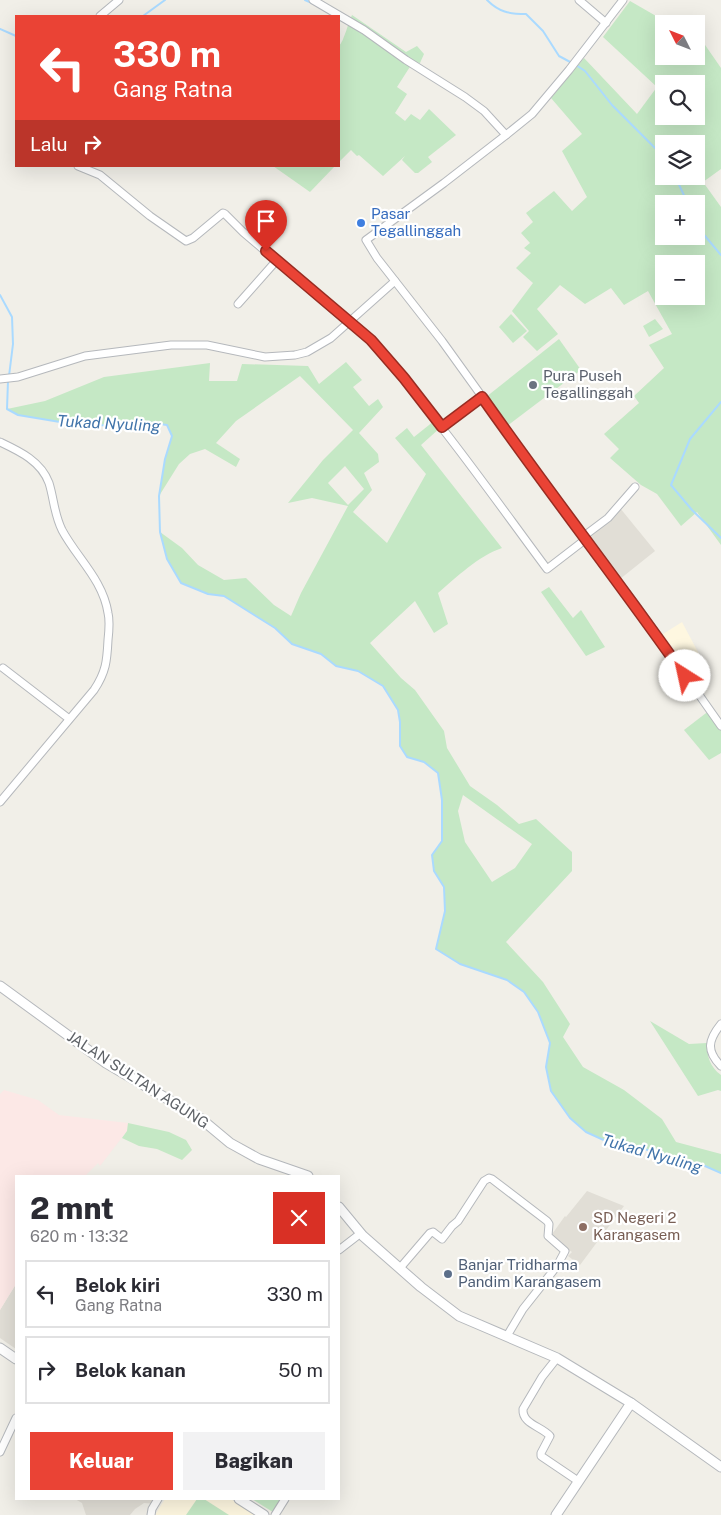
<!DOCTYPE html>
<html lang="id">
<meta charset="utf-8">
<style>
body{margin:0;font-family:"Public Sans",sans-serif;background:#f2f2f3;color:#2b2b33;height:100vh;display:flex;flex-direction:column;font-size:19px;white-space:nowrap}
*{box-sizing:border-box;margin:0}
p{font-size:16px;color:#7c7c81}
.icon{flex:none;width:28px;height:28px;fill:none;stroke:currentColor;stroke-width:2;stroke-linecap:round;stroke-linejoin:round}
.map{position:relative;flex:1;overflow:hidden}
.details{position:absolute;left:15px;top:1175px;width:325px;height:325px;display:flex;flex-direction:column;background:#fff;border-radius:0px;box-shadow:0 5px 20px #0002}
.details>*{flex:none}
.hud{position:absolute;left:15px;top:15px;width:325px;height:152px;border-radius:0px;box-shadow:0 5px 20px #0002;background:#ea4335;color:#fff;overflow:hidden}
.needle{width:32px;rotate:312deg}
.buttons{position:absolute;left:655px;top:15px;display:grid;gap:10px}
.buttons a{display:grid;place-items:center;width:50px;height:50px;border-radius:0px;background:#fff;box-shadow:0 5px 20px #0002;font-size:25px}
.pin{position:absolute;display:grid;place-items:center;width:42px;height:42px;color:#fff;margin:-51px -21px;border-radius:50% 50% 50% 0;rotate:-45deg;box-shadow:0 0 5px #0007}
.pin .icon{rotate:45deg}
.me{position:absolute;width:55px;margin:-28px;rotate:325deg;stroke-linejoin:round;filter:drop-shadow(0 0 4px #0008)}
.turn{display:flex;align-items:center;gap:18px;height:105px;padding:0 15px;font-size:22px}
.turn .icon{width:65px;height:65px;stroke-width:2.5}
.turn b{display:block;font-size:35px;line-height:42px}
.then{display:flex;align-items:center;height:48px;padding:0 15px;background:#0003;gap:10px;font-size:19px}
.round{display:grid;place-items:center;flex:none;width:52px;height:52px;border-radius:0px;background:#f2f2f3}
.head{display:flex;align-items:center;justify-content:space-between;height:85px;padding:0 15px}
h1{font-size:30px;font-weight:800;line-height:38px}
.action{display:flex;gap:10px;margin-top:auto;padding:10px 15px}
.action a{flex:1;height:58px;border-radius:0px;background:#ea4335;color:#fff;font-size:20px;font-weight:800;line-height:58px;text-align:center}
.action a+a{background:#f2f2f3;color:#2b2b33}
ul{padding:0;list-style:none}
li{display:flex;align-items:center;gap:15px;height:68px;margin:0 10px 8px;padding:0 5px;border:2px solid #e1e1e2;border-radius:0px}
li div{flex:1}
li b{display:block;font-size:19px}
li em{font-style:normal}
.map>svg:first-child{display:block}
</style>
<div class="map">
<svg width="721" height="1515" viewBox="0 0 721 1515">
<rect width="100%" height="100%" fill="#f1efe8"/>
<g fill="#fef7e0">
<polygon points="682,622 699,654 684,663 663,634"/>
<polygon points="165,1499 231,1499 255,1515 155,1515"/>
</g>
<g fill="#e1ded6">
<polygon points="620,508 655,551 620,579 587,538"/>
<polygon points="587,1191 624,1206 580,1265 568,1256 572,1252 550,1237 565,1216 566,1217"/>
<polygon points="16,1284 16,1349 0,1338 0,1310"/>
<polygon points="75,1499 159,1499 156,1504 144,1503 135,1509 130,1515 86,1515 82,1503"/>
</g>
<polygon fill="#fce8e6" points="4,1090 38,1100 59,1115 128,1123 127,1131 100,1166 98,1163 85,1176 16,1176 16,1284 0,1310 0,1094"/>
<g fill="#c5e8c5" fill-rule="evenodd">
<path d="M630,1l40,23h-6v32h32v-17l7,3 18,26v101l-18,13 18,25v338l-24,-33 -16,14 -24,-32 -16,-9 -31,-27 9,-9 -15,-15 35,-31 -5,-7 30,-28 -15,-23 23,-11 -24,-43 -24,14 -13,-17 -26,16 -25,-19 -23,24 21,25 -21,17 -14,-14 6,-6 -17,-20 21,-28 -17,-15 15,-15 -7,-5 6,-5 -9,-10 12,-11 -7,-9 28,-22 18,20 15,-14 -25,-46 20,-17 -31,-36 33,-40 53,56 20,-27 -54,-50zM664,84h32v32h-32zM664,144h32v32h-32zM664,204h32v32h-32zM664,264h32v32h-32z"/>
<path d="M352,15l54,37 11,-6 7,8 -4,9 -7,-1 -16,25 10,7 -12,19 10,8 6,-7 9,6 9,-11 27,26 -28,22 4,5 -14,11h-3l-13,-13 3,-4 -22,20 -24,-21 -2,1 -6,-6 -12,12v-116c5,-5 9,-23 13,-31z"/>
<polygon points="273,166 335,166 310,192"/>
<polygon points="511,314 527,331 513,343 499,327"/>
<polygon points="655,319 663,329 649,337 643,326"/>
<polygon points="559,339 581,370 507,426 486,397"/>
<path d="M346,362l16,18 -9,7 16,19 9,-7 5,8 -24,26 19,21 1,8 -15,11 8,17 -19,22 34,31 39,-69 -31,-36 12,-10 7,9 20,-16 6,7 -19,17 81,103c-24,8 -45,29 -64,45l10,31 -14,9 -19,-32 -45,42 31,35 14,12 29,41 3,17 23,38 27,19 22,19 17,-5 36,33v19l-66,71 37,40 27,42 -7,13 20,30 41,23 38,29 14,23 45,12v19l-16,-7 -68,-19 -29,-5 -22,-10 -16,-14 -19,-27 -5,-24 4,-24 -12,-31 -14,-20 -17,-12 -47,-16 -24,-15 9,-38 -1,-24 -10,-16 -2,-16 10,-14v-41l-4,-27 -14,-11 -17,-5 -7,-11v-24l-2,-12 -15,-24 -24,-15 -23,-5 -15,-12 -29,-10 -17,-16 -51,-32 -16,-2 -27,-11 -14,-24 -7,-27 22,16 16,17 26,15 22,-2 28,27 17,11 10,-23 47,-87 -36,-8 -24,5 35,-43 30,-30 -53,-54 -64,45 -20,22 24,16 -4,8 -31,-18 -15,5 -11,10 -20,32 6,-37 7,-23 -5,-11 -21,-3 -27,4 -47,-2 -54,-9 -11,-6 38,-8 59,-24 106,-14 -1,18h28l5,-17 66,2 11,18zM345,466l19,23 -16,16 -20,-22zM463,795l69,49 -17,24 -23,14 -27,-40 -7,-31z"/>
<polygon points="549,587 573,618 581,610 605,647 586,656 541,592"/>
<polygon points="710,710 721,725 721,753 709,760 684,730"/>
<path d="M650,1021l39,23 18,-1c0,14 3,24 14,32v16l-3,-1 -20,6z"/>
<polygon points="128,1123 169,1132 186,1140 192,1150 182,1160 157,1149 139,1146 122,1138 127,1131"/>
<polygon points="197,1499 204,1499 229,1515 186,1515"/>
<polygon points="252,1499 286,1499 276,1514"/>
</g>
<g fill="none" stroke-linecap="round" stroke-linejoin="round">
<g stroke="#aadaff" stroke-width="2">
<polyline points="305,0 314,4"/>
<path d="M487,0c12,12 22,14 39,14l17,17 16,25 13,7"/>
<polyline points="143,16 165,0"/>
<polyline points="0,29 16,36"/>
<polyline points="576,65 585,71 612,105 658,151 664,160"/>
<polyline points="675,176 688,204"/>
<polyline points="696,222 700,230 721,255"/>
<polyline points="0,295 12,317 13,344 9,376"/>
<polyline points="8,381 7,409 18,415 72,424 119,426 146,422 167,425 172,436 165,459 159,496 160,532 167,559 181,583 208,594 224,596 275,628 292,644 321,654 336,666 358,671 383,686 398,710 400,722 400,746 407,757 424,762 438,773 442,800 442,841 432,855 434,871 444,887 445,911 436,949 460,964 507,980 524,992 538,1012 550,1043 546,1067 551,1091 570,1118 586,1132 608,1142 637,1147 705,1166 721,1173"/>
<polyline points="721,402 690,439 671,485 692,510 721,538"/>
</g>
<defs>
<g id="minor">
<polyline points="313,0 364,30 406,60 465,97 484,111 506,135"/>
<polyline points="579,0 606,23"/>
<polyline points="623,0 569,70 532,114 506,135 444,183 366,240 377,258 442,341 558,502 638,608 721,726"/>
<polyline points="100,16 119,0"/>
<polyline points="78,166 100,175 150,216 186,241 193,238 223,213 225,214 243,232 349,323"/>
<polyline points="238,304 277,260"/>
<path d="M350,321c37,34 61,68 92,107 36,46 70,94 105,141l39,-30"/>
<polyline points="0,379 18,377 85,356 171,345 207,345 265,357 295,355 307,352 331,338 395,281"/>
<polyline points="442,427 482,397"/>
<path d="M0,442c19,9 41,19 49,41 5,16 5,31 13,47 15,28 41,50 46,83 2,8 1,18 0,27 -1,21 -2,32 -14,50l-94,112"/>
<polyline points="584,536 608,518 635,487"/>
<polyline points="3,668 68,718"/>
<path d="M721,1024c-13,16 -15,27 0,42"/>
<polyline points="339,1250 361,1233"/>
<polyline points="400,1268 430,1233 433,1232 442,1239 452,1226 458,1221 484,1181 489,1178 492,1179 547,1221 549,1224 548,1236 565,1251 557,1266 523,1309 507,1336"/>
<path d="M557,1358l-15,19 -19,32c-1,15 18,17 27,27l-9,17v3l37,25"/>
<polyline points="0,1452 16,1418"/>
<polyline points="151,1515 152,1509 158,1499"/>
<polyline points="275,1515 285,1499"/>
</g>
<g id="tertiary">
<polyline points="0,986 106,1063 200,1118 230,1143 259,1159 308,1176"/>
<polyline points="339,1207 363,1236 421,1287 459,1316 557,1358 631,1403 721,1467"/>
<polyline points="0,1348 16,1359"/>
<polyline points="239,1499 264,1515"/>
<polyline points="556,1515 631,1403"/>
</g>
</defs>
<use href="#minor" stroke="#b5b8bc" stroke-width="9"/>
<use href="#tertiary" stroke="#b5b8bc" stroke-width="11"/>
<use href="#minor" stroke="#fff" stroke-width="7"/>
<use href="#tertiary" stroke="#fff" stroke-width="9"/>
</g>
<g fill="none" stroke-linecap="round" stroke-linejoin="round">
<defs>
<path id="route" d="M266,251l105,89 33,38 38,49 40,-30c66,94 137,185 203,279"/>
</defs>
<use href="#route" stroke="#982c22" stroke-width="12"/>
<use href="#route" stroke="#ea4335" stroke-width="9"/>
</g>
<circle fill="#3f7fe0" stroke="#fff" stroke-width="2" cx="361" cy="223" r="5"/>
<circle fill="#6b7280" stroke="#fff" stroke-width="2" cx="533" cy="385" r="5"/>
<circle fill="#8d6e63" stroke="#fff" stroke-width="2" cx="583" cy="1227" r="5"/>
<circle fill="#5c6f8a" stroke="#fff" stroke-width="2" cx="448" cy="1274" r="5"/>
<g text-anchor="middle" stroke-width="4.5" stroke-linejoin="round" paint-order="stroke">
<g font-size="15" fill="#366cbe" stroke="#fff" text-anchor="start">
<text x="371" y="219">Pasar<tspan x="371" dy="17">Tegallinggah</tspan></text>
</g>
<g font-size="15" fill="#5b616d" stroke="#fff" text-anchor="start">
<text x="543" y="381">Pura Puseh<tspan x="543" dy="17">Tegallinggah</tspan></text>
</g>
<g font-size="15" fill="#5f6368" stroke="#fff">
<text transform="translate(138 1080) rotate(33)" y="5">JALAN SULTAN AGUNG</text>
</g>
<g font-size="15" fill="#785e54" stroke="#fff" text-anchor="start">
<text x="593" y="1223">SD Negeri 2<tspan x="593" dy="17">Karangasem</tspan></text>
</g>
<g font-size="15" fill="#4e5e75" stroke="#fff" text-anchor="start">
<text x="458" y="1270">Banjar Tridharma<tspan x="458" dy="17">Pandim Karangasem</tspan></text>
</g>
<g font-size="16" font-style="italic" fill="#4174aa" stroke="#fff">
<text transform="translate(109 423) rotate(3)" y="6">Tukad Nyuling</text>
<text transform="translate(652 1153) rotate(16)" y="6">Tukad Nyuling</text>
</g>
</g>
</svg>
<div class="buttons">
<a><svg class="needle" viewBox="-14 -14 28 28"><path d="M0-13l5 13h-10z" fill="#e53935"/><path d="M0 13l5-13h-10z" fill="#7c7c81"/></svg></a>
<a><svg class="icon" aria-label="search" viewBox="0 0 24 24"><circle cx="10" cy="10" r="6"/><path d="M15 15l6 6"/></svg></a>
<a><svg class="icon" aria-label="layers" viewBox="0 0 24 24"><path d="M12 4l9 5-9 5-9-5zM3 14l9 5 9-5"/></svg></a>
<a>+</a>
<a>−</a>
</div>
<div class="pin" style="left:266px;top:251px;background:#d93025"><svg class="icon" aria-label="arrive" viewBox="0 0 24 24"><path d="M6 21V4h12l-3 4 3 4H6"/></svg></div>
<svg class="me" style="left:685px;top:676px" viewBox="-20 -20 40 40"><circle r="19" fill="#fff"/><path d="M0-13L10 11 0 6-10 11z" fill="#ea4335"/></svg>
<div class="hud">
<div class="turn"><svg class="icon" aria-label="left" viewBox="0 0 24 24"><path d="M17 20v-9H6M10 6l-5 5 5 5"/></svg><div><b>330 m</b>Gang Ratna</div></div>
<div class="then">Lalu<svg class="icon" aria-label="right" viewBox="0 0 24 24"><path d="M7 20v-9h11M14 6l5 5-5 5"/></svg></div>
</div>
<section class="details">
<div class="head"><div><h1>2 mnt</h1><p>620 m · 13:32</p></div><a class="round" style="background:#d93025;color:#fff"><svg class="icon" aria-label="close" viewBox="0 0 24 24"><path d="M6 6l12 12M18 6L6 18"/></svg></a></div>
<ul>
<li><svg class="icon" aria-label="left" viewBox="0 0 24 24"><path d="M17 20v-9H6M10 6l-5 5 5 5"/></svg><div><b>Belok kiri</b><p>Gang Ratna</p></div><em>330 m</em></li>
<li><svg class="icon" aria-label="right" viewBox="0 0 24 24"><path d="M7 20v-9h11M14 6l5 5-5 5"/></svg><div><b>Belok kanan</b></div><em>50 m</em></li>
</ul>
<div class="action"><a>Keluar</a><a>Bagikan</a></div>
</section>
</div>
